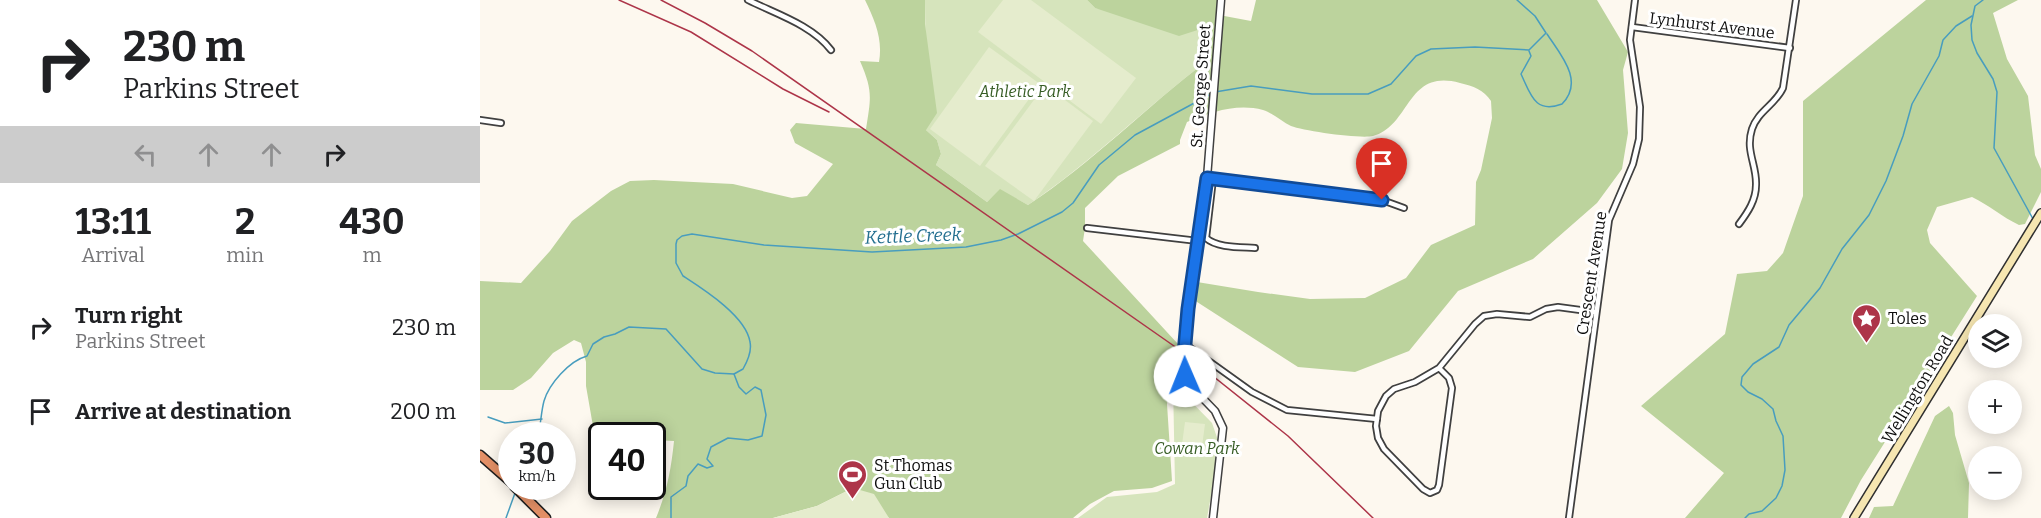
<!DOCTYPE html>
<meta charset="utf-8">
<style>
body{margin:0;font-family:Bitter,serif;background:#f6f6f6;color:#202124;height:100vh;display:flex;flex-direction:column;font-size:22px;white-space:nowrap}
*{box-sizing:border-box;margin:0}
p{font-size:20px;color:#757577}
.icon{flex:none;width:33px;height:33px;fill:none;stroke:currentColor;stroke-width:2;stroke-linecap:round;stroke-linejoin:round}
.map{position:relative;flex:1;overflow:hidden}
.drawer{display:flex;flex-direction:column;background:#fff;width:480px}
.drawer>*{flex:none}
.banner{background:#fff;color:#202124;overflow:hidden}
.tools{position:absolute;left:1488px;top:314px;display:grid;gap:12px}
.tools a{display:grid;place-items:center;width:54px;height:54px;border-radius:50%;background:#fff;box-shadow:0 3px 15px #0003;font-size:30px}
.speed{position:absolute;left:18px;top:422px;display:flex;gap:12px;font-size:30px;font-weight:700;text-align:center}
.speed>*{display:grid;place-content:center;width:78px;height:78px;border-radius:50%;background:#fff;box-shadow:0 3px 15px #0003;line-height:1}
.speed small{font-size:15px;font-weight:400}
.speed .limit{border:3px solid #111;border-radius:9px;background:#fff;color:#111}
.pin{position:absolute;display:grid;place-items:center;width:51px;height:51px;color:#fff;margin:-62px -26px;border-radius:50% 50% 50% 0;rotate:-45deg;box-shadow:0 0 6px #0007}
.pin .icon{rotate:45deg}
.me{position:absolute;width:66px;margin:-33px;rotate:359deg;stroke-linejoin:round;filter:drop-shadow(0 0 4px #0008)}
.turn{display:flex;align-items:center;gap:21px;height:126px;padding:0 24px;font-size:27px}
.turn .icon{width:78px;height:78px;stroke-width:2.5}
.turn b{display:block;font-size:42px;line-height:51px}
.lanes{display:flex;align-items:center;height:57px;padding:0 24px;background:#0003;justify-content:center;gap:30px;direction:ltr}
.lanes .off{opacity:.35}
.eta{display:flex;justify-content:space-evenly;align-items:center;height:102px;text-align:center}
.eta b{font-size:36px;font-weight:700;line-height:42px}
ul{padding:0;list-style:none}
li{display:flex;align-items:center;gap:18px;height:84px;padding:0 24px}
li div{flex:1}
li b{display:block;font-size:22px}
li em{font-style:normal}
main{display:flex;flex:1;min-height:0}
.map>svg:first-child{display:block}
</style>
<main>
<section class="drawer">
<div class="banner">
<div class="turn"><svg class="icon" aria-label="right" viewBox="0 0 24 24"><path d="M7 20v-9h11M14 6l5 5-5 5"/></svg><div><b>230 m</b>Parkins Street</div></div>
<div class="lanes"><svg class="icon off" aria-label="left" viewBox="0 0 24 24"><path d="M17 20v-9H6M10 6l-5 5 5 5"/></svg><svg class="icon off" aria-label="ahead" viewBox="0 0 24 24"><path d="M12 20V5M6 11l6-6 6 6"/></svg><svg class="icon off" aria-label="ahead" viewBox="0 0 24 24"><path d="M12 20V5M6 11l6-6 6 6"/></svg><svg class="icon" aria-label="right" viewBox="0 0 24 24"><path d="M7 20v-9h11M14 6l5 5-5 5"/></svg></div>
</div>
<div class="eta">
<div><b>13:11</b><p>Arrival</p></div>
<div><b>2</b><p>min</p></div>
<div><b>430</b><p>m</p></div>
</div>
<ul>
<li><svg class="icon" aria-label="right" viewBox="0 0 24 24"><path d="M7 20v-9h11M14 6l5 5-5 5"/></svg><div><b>Turn right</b><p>Parkins Street</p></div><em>230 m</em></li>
<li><svg class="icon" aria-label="arrive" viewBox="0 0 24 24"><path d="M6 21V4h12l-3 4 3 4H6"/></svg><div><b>Arrive at destination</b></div><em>200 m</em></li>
</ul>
</section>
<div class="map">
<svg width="1561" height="518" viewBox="0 0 1561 518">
<rect width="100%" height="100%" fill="#fdf8ef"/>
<g fill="#d6e4bc">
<path d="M445,0h162l8,8 116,18 -3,34c-62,47 -116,102 -180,145l-28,-15 -13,12 -51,-37 5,-11 -4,-14 -11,-10z"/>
<polygon points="693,383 732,423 740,446 727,518 598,518 627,497 677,492 695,484"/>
</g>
<g fill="#bcd39d">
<path d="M385,0h60v24l12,89 -11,17 11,10 4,14 -5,11 51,37 13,-13 28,16c64,-42 118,-98 180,-145l2,-34 -31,10 -84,-28 -8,-8h134l-2,15 32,6 5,-21h341l31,52 -5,18 5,63 -6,36 -25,34 -64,56 -75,32 -49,60 -54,21 -57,-5 -104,-67 3,-18 61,10 52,7 55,-1 41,-20 25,-33 44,-20 1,-43 5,-12 11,-52 -1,-17c-7,-11 -18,-15 -31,-18 -54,-15 -49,43 -87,53 -13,3 -69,-5 -82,-10 -9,-4 -18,-13 -28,-16 -26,-7 -52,2 -76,12l-7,18v4l-62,32 -33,32v20l-2,13 95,103 -11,60 5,77 -20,7 -38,3 -24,13 -17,14h-184l-36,-30 -36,18 -44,12h-117c11,-27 15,-48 18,-77l-21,-1 -1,-5h-45l-13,-3 -8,-46v-24l-5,-19 -7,-3 -21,13 -22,25 -18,12h-33v-109l41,2 29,-32 22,-30 39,-30 19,-10 24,-1 79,4 59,14 15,-2 26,-32 -38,-21 -5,-13 6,-7 70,6c5,-32 7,-38 -6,-68l19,1c4,-23 -4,-41 -14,-62z"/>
<path d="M1446,0h92l-25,13 14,46 21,37 7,59 6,14v23l-16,32 -6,1c-17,-8 -30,-20 -47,-28l-35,10 -10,23 3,13 47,53 -116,184 -20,38h-156l39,-45 -83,-67 84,-72 12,-60 30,-3 16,-18 20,-57v-95z"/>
<polygon points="1469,406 1473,413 1475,435 1489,483 1488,518 1389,518 1394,507 1413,506 1455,416"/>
</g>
<g fill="#e5eccd">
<polygon points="523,0 551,0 656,78 621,124 498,32"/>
<polygon points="509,47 560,84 500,166 450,129"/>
<polygon points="565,85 613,121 554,201 505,166"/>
<polygon points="705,422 725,424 721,454 701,452"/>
<polygon points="373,488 394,494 409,518 293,518 337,506"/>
</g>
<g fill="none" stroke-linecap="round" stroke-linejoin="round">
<g stroke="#489dbe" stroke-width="1.5">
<polyline points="1503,0 1495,6 1491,25 1492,40 1497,53 1513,79 1517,92 1514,148 1553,219"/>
<path d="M1049,51l2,5 -10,18c10,21 14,40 41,30 23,-23 -2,-50 -15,-70"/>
<polyline points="735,92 771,86 832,94 888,94 911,84 936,56 951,49 995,47 1049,50 1066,33 1055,16 1037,0"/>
<polyline points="8,417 25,423 62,419"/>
<path d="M58,435c3,-11 3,-23 6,-34 5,-17 25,-40 43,-45l6,-12 11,-7 11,-3 14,-7 37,2 36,40 13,4 19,1 9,-5c4,-7 9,-18 7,-27 -4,-26 -47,-53 -67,-66l-7,-13v-19l1,-4 5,-4 10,-2 72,11 108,7 94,-5 35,-7 17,-6 44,-22 11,-9 26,-38 36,-30 76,-41"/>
<polyline points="26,518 35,493"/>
<polyline points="191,518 191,497 206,486 208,476 218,464 227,468 233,466 227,459 231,447 248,438 268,440 282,436 286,415 281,390 275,387 266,394 259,387 254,374"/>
<polyline points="1265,518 1269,514 1282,511 1296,498 1302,486 1305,470 1303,436 1296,421 1293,409 1282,399 1268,392 1261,385 1262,377 1273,364 1299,347 1309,325 1340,288 1362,249 1389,215 1406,181 1423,136 1432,104 1459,56 1463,40 1476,26 1492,16"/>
</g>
<defs>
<g id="minor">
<path d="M268,0c28,14 64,25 83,50"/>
<polyline points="1152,27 1310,48"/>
<polyline points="0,120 21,123"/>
<polyline points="727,178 902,200 924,208"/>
<path d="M733,179l-7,59c11,10 34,9 49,10"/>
<path d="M1259,224c9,-12 17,-24 17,-39 1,-20 -11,-34 -4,-56 6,-18 23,-24 31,-41l13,-88"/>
<polyline points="607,228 718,241"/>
<polyline points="705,344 772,392 807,410 897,419"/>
<polyline points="959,368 969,378 972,388 959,485 957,490 950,493 943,489 904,449 898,438 896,426 898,411 906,396 914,389 935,382 959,368 995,324 1004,316 1017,314 1050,317 1066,309 1078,307 1115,312"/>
<polyline points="1089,518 1129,220 1153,164 1159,139 1160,107 1150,40 1155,0"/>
</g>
<polyline id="tertiary" points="733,518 743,428 735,411 708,383 703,366 710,294 727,178 741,0"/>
<polyline id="secondary" points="1374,518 1561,213"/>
<g id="motorway">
<polyline points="0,455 32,483"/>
<polyline points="34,486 66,518"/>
</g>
</defs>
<use href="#minor" stroke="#404040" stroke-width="8"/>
<use href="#tertiary" stroke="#404040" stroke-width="9"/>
<use href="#secondary" stroke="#2f2f2f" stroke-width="10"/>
<use href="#motorway" stroke="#1e1e1e" stroke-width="11"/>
<use href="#minor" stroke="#fff" stroke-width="4.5"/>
<use href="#tertiary" stroke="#fff" stroke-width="6"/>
<use href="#secondary" stroke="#f6e6b1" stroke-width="7"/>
<use href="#motorway" stroke="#e49066" stroke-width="8"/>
<g stroke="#ad3549" stroke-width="1.5">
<polyline points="139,0 211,32 303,89 349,112"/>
<polyline points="181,0 225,23 272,51 704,353 808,436 893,518"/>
</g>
</g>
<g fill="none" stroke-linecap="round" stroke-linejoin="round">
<defs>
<polyline id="route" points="705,376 703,366 708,309 727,178 902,200"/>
</defs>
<use href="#route" stroke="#114b97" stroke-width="15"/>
<use href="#route" stroke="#1a73e8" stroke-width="10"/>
</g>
<defs>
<symbol id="sight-pin" viewBox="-11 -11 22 30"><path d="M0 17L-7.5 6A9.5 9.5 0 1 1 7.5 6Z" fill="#ad3549" stroke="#fff"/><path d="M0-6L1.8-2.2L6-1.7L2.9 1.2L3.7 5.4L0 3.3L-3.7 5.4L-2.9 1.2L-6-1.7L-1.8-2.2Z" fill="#fff"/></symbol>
<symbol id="stadium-pin" viewBox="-11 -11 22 30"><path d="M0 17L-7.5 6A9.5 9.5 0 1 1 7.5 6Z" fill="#ad3549" stroke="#fff"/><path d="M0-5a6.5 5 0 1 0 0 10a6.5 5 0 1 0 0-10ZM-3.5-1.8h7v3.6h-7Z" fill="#fff"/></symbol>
</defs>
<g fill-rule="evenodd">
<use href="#sight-pin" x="1370" y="302" width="33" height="45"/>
<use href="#stadium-pin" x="356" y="458" width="33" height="45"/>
</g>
<g text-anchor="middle" stroke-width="6" stroke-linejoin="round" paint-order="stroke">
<g font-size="16" fill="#0d0d0d" stroke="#fff">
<text transform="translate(1232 25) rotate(7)" y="6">Lynhurst Avenue</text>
<text transform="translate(720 86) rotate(-86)" y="6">St. George Street</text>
<text transform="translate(1111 273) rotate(-81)" y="6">Crescent Avenue</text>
<text transform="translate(1437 389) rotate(-59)" y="6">Wellington Road</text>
</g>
<g font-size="16" font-style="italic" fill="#375d25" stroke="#fff">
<text x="545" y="97">Athletic Park</text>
<text x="717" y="454">Cowan Park</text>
</g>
<g font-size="16" fill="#0d0d0d" stroke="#fff" text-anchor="start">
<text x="1408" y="324">Toles</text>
<text x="394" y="471">St Thomas<tspan x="394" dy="18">Gun Club</tspan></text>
</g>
<g font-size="18" font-style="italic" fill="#246f90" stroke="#fff">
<text transform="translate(433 236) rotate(-2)" y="6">Kettle Creek</text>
</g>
</g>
</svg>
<div class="tools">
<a><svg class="icon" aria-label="layers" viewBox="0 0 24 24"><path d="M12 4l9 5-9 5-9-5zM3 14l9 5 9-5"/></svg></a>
<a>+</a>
<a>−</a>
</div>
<div class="speed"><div>30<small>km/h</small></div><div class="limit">40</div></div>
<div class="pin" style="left:902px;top:200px;background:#d93025"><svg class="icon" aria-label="arrive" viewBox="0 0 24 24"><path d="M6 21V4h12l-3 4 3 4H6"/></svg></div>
<svg class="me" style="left:705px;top:376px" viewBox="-20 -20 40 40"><circle r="19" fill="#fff"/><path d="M0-13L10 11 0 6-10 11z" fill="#1a73e8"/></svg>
</div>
</main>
